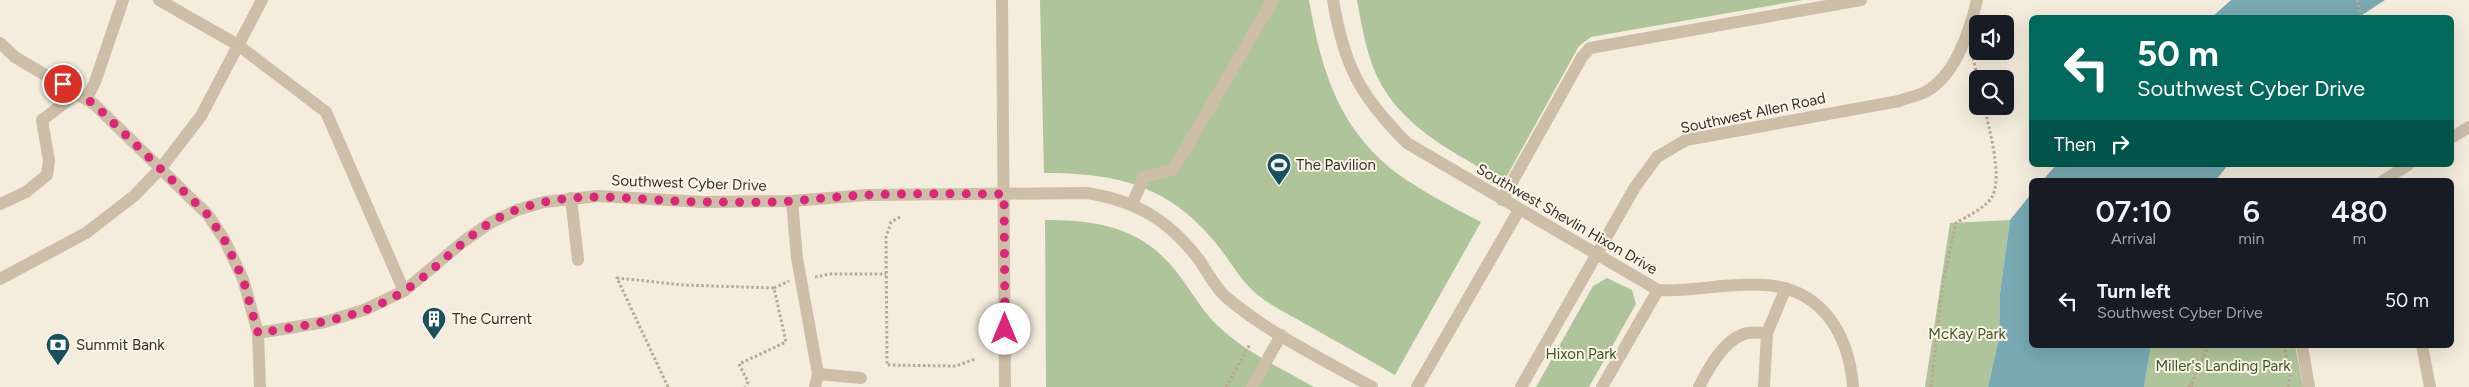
<!DOCTYPE html>
<style>
body{margin:0;font-family:Figtree,sans-serif;background:#242831;color:#f1f3f6;height:100vh;display:flex;flex-direction:column;font-size:19px;white-space:nowrap}
*{box-sizing:border-box;margin:0}
p{font-size:16px;color:#9ea1a6}
.icon{flex:none;width:28px;height:28px;fill:none;stroke:currentColor;stroke-width:2;stroke-linecap:round;stroke-linejoin:round}
.map{position:relative;flex:1;overflow:hidden}
.details{position:absolute;left:2029px;top:178px;width:425px;height:170px;display:flex;flex-direction:column;background:#171b24;border-radius:8px;box-shadow:0 5px 20px #0002}
.details>*{flex:none}
.guide{position:absolute;left:2029px;top:15px;width:425px;height:152px;border-radius:8px;box-shadow:0 5px 20px #0002;background:#00695c;color:#fff;overflow:hidden}
.buttons{position:absolute;left:1969px;top:15px;display:grid;gap:10px}
.buttons a{display:grid;place-items:center;width:45px;height:45px;border-radius:8px;background:#171b24;box-shadow:0 5px 20px #0002;font-size:25px}
.pin{position:absolute;display:grid;place-items:center;width:42px;height:42px;color:#fff;margin:-21px;border:2px solid #fff;border-radius:50%;box-shadow:0 1px 5px #0007}
.me{position:absolute;width:55px;margin:-28px;rotate:0deg;stroke-linejoin:round;filter:drop-shadow(0 0 4px #0008)}
.turn{display:flex;align-items:center;gap:18px;height:105px;padding:0 25px;font-size:22px}
.turn .icon{width:65px;height:65px;stroke-width:2.5}
.turn b{display:block;font-size:35px;line-height:42px}
.then{display:flex;align-items:center;height:48px;padding:0 25px;background:#0003;gap:10px;font-size:19px}
.eta{display:flex;justify-content:space-evenly;align-items:center;height:85px;text-align:center}
.eta b{font-size:30px;font-weight:600;line-height:35px}
ul{padding:0;list-style:none}
li{display:flex;align-items:center;gap:15px;height:75px;padding:0 25px}
li div{flex:1}
li b{display:block;font-size:19px}
li em{font-style:normal}
.map>svg:first-child{display:block}
</style>
<div class="map">
<svg width="2469" height="387" viewBox="0 0 2469 387">
<rect width="100%" height="100%" fill="#f4ecdc"/>
<g fill="#b0c49b">
<path d="M1040,0h269c13,75 32,136 99,181 23,15 48,28 73,41l-86,153c-28,-16 -57,-33 -86,-49 -15,-9 -32,-17 -46,-27 -24,-18 -31,-37 -49,-58 -47,-57 -100,-68 -170,-68z"/>
<path d="M1357,0h446l-212,37 -12,9 -75,135c-51,-29 -108,-55 -131,-114 -8,-22 -12,-44 -16,-67z"/>
<path d="M1045,220c55,0 99,8 134,55 13,17 23,36 39,51 27,26 63,42 96,61h-268z"/>
<polygon points="2010,220 2000,293 1999,338 1988,387 1925,387 1950,223"/>
<polygon points="1607,278 1632,290 1636,304 1589,387 1536,387 1593,286"/>
<polygon points="2151,345 2295,345 2303,387 2144,387"/>
</g>
<g fill="#79a9b3">
<polygon points="2231,0 2385,0 2359,17 2212,17"/>
<polygon points="2056,165 2228,165 2216,180 2043,180"/>
<polygon points="2031,194 2031,345 2151,345 2144,387 1988,387 1999,338 2000,293 2010,220"/>
</g>
<g fill="none" stroke-linecap="round" stroke-linejoin="round">
<g stroke="#b9a891" stroke-width="3" stroke-dasharray="2.5 2.5" stroke-linecap="butt">
<polyline points="2357,0 2362,18"/>
<polyline points="1973,58 1978,79"/>
<polyline points="900,217 891,222 886,237 887,365 956,366 975,359"/>
<polyline points="815,277 830,274 886,274"/>
<polyline points="774,288 789,281"/>
<polyline points="2284,345 2290,374 2288,387"/>
<polyline points="2191,385 2196,387"/>
<polyline points="668,387 617,278 684,285 774,288 786,342 739,364 748,382 745,387"/>
<polyline points="1226,387 1250,344"/>
<path d="M1931,387l12,-106 13,-58c11,-7 32,-16 37,-28 9,-21 -4,-67 -9,-89"/>
<polyline points="2188,387 2191,385 2209,345"/>
</g>
<g stroke="#cdbea7" stroke-width="12">
<polyline points="159,0 238,45 326,112 404,291"/>
<polyline points="1002,0 1005,387"/>
<path d="M1333,0c11,66 27,96 74,143l251,147c36,2 71,-8 107,-5 57,4 84,49 88,102"/>
<polyline points="0,43 15,57 94,104 208,215 224,239 243,279 258,333 260,387"/>
<polyline points="87,98 95,82 123,0"/>
<polyline points="2451,138 2469,127"/>
<polyline points="2384,180 2408,165"/>
<polyline points="571,198 578,260"/>
<polyline points="1502,200 1582,57 1590,48 1861,0"/>
<polyline points="792,201 797,258 818,374 815,387"/>
<polyline points="0,204 26,192 47,175 49,161 42,120 78,93"/>
<polyline points="1132,204 1144,177 1173,170 1273,0"/>
<polyline points="0,279 86,233 134,196 161,168 201,116 262,0"/>
<path d="M258,333l67,-11 39,-12 40,-19 60,-50 26,-18 27,-13 27,-8 54,-6 105,6 89,-1 74,-6 221,-2c50,8 82,27 113,68 8,12 16,28 27,37 43,36 96,61 145,89"/>
<polyline points="2302,345 2309,387"/>
<polyline points="2422,345 2430,387"/>
<polyline points="818,374 861,378"/>
<polyline points="1252,387 1281,335"/>
<polyline points="1417,387 1519,210"/>
<path d="M1521,387l114,-200 22,-30 29,-17 213,-39c8,-3 18,-5 26,-9 30,-15 45,-62 52,-92"/>
<polyline points="1602,387 1658,290"/>
<path d="M1699,387c9,-18 26,-50 49,-54 6,-1 13,0 19,0l19,-45"/>
<polyline points="1764,387 1767,333"/>
</g>
</g>
<g fill="none" stroke-linecap="round" stroke-linejoin="round">
<path stroke="#db2777" stroke-width="9" stroke-dasharray="0 16.2" d="M63,84l31,20 114,111 16,24 19,40 15,54c49,-8 103,-14 146,-42 39,-25 68,-66 115,-82 65,-22 121,-7 187,-7 28,0 58,1 86,-1 25,-2 50,-5 75,-6 45,-2 91,-1 137,-1l1,135"/>
</g>
<defs>
<symbol id="stadium-pin" viewBox="-11 -11 22 30"><path d="M0 17L-7.5 6A9.5 9.5 0 1 1 7.5 6Z" fill="#1a505e" stroke="#fbf5e9"/><path d="M0-5a6.5 5 0 1 0 0 10a6.5 5 0 1 0 0-10ZM-3.5-1.8h7v3.6h-7Z" fill="#fff"/></symbol>
<symbol id="building-pin" viewBox="-11 -11 22 30"><path d="M0 17L-7.5 6A9.5 9.5 0 1 1 7.5 6Z" fill="#1a505e" stroke="#fbf5e9"/><path d="M-4-6H4V6H1V3H-1V6H-4ZM-2.5-4.3h1.7v1.8h-1.7ZM.8-4.3h1.7v1.8H.8ZM-2.5-1h1.7V.8h-1.7ZM.8-1h1.7V.8H.8Z" fill="#fff"/></symbol>
<symbol id="bank-pin" viewBox="-11 -11 22 30"><path d="M0 17L-7.5 6A9.5 9.5 0 1 1 7.5 6Z" fill="#1a505e" stroke="#fbf5e9"/><path d="M-6-4H6V4H-6ZM0-2.3a2.3 2.3 0 1 0 0 4.6a2.3 2.3 0 1 0 0-4.6Z" fill="#fff"/></symbol>
</defs>
<g fill-rule="evenodd">
<use href="#stadium-pin" x="1265" y="151" width="28" height="38"/>
<use href="#building-pin" x="420" y="305" width="28" height="38"/>
<use href="#bank-pin" x="44" y="331" width="28" height="38"/>
</g>
<g text-anchor="middle" stroke-width="4" stroke-linejoin="round" paint-order="stroke">
<g font-size="15" fill="#393028" stroke="#fbf5e9">
<text transform="translate(1753 113) rotate(-12)" y="5">Southwest Allen Road</text>
<text transform="translate(689 183) rotate(2)" y="5">Southwest Cyber Drive</text>
<text transform="translate(1567 219) rotate(30)" y="5">Southwest Shevlin Hixon Drive</text>
</g>
<g font-size="15" fill="#393028" stroke="#fbf5e9" text-anchor="start">
<text x="1296" y="170">The Pavilion</text>
<text x="452" y="324">The Current</text>
<text x="76" y="350">Summit Bank</text>
</g>
<g font-size="15" fill="#41592a" stroke="#fbf5e9">
<text x="1967" y="339">McKay Park</text>
<text x="1581" y="359">Hixon Park</text>
<text x="2223" y="371">Miller's Landing Park</text>
</g>
</g>
</svg>
<div class="buttons">
<a><svg class="icon" aria-label="sound" viewBox="0 0 24 24"><path d="M4 9h4l5-4v14l-5-4H4zM17 9q2 3 0 6"/></svg></a>
<a><svg class="icon" aria-label="search" viewBox="0 0 24 24"><circle cx="10" cy="10" r="6"/><path d="M15 15l6 6"/></svg></a>
</div>
<div class="pin" style="left:63px;top:84px;background:#d93025"><svg class="icon" aria-label="arrive" viewBox="0 0 24 24"><path d="M6 21V4h12l-3 4 3 4H6"/></svg></div>
<svg class="me" style="left:1005px;top:329px" viewBox="-20 -20 40 40"><circle r="19" fill="#fff"/><path d="M0-13L10 11 0 6-10 11z" fill="#db2777"/></svg>
<div class="guide">
<div class="turn"><svg class="icon" aria-label="left" viewBox="0 0 24 24"><path d="M17 20v-9H6M10 6l-5 5 5 5"/></svg><div><b>50 m</b>Southwest Cyber Drive</div></div>
<div class="then">Then<svg class="icon" aria-label="right" viewBox="0 0 24 24"><path d="M7 20v-9h11M14 6l5 5-5 5"/></svg></div>
</div>
<section class="details">
<div class="eta">
<div><b>07:10</b><p>Arrival</p></div>
<div><b>6</b><p>min</p></div>
<div><b>480</b><p>m</p></div>
</div>
<ul>
<li><svg class="icon" aria-label="left" viewBox="0 0 24 24"><path d="M17 20v-9H6M10 6l-5 5 5 5"/></svg><div><b>Turn left</b><p>Southwest Cyber Drive</p></div><em>50 m</em></li>
</ul>
</section>
</div>
